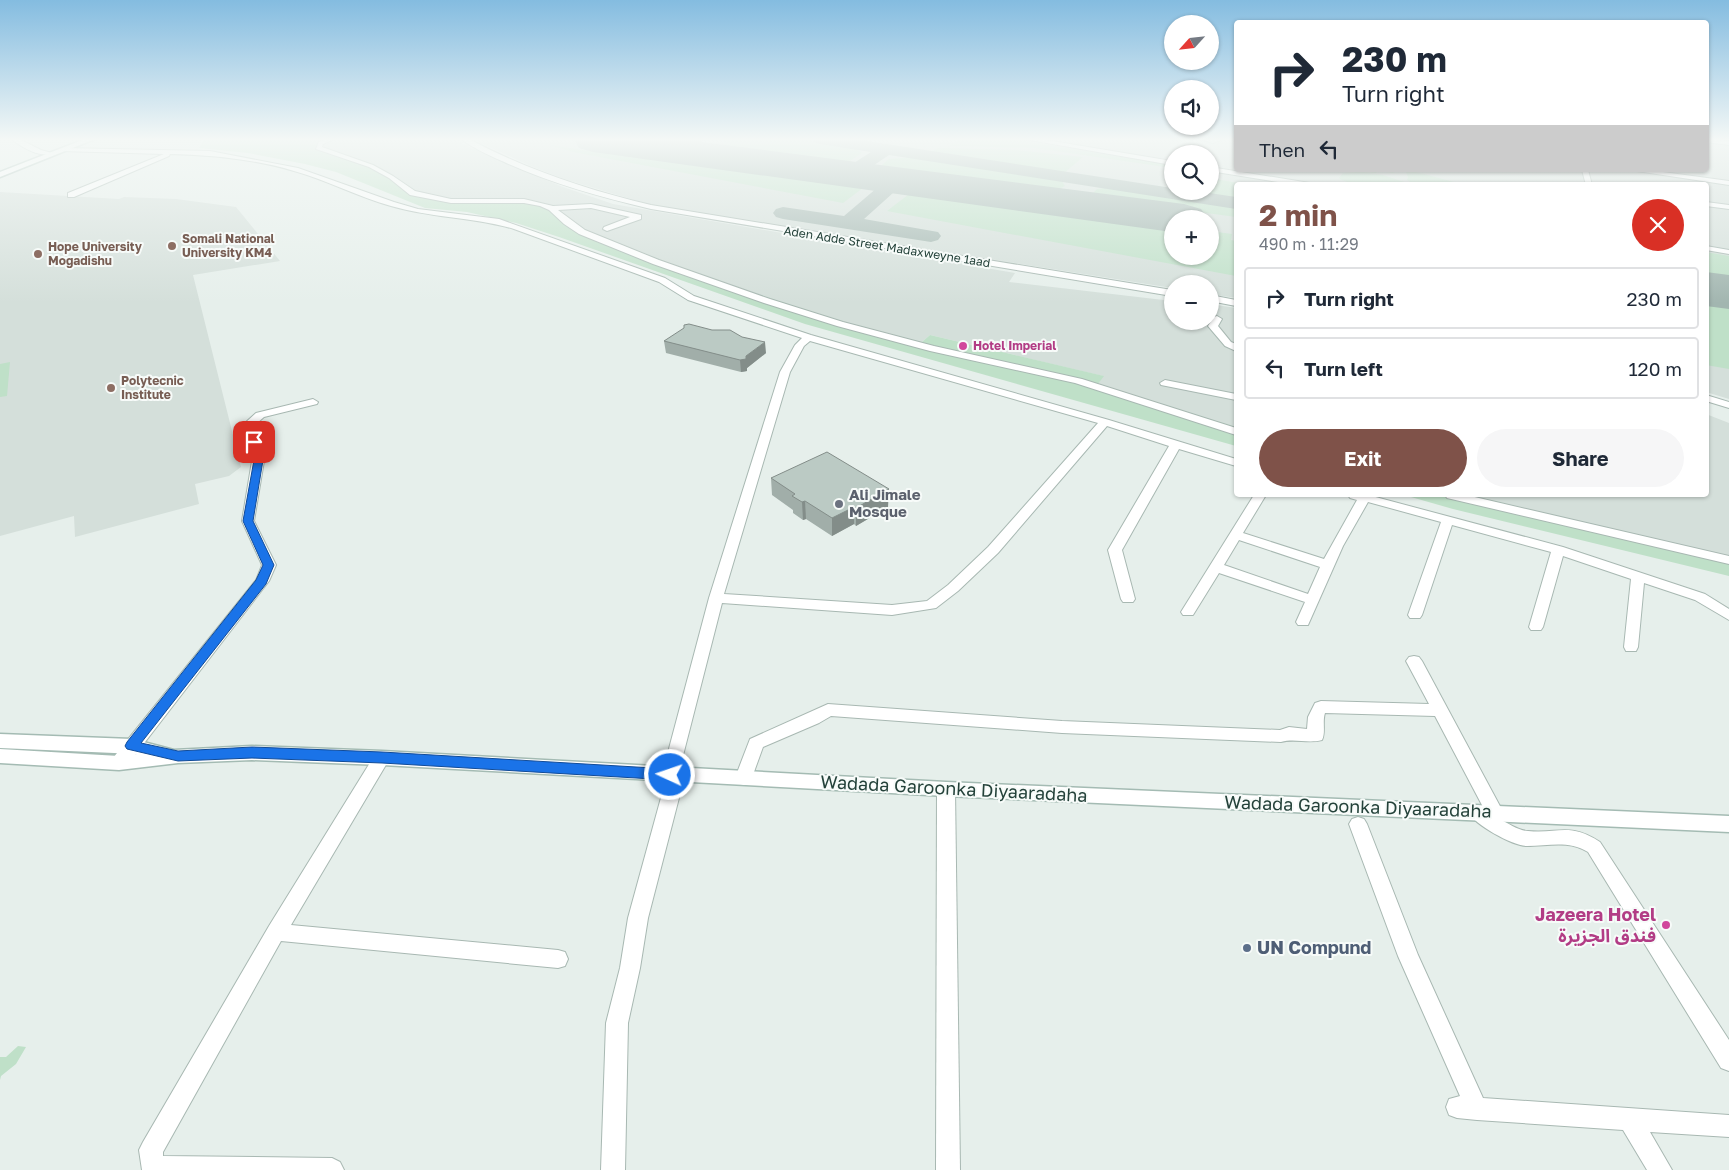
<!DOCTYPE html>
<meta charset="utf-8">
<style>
body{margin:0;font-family:"Golos Text","Noto Sans Arabic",sans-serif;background:#f6f6f7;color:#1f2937;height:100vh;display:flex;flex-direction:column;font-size:19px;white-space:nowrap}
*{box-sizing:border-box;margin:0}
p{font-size:16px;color:#747a83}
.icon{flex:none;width:28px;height:28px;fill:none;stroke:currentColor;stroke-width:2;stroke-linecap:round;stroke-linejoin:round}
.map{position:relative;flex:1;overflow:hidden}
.drawer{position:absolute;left:1234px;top:182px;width:475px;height:315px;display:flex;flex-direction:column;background:#fff;border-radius:5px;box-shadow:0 1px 4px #0004}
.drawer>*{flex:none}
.hud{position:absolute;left:1234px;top:20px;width:475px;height:152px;border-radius:5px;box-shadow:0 1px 4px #0004;background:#fff;color:#1f2937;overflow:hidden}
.needle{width:32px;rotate:243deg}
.fabs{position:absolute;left:1164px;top:15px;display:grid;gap:10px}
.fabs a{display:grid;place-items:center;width:55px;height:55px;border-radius:50%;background:#fff;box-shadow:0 1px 4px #0004;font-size:25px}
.pin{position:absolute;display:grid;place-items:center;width:42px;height:42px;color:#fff;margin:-21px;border-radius:10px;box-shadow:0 2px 8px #0006}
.me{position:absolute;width:55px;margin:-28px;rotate:273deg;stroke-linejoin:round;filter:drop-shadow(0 0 4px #0008)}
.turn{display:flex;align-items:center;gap:18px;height:105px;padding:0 25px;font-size:22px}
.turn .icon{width:65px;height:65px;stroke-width:2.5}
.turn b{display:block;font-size:35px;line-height:42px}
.then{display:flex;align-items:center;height:48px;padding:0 25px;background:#0003;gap:10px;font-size:19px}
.round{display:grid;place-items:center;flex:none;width:52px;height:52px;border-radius:26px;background:#f6f6f7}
.overview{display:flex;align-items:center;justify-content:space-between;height:85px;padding:0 25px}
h1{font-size:30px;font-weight:700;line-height:38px;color:#7f5249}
.button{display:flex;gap:10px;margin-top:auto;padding:10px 25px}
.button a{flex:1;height:58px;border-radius:30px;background:#7f5249;color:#fff;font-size:20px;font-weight:700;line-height:58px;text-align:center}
.button a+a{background:#f6f6f7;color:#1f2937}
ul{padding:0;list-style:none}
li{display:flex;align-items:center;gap:15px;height:62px;margin:0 10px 8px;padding:0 15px;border:2px solid #e0e1e3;border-radius:5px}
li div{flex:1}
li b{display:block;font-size:19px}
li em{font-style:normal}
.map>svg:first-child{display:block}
</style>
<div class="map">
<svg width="1729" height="1170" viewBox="0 0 1729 1170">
<rect width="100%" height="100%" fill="#e6efeb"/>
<g fill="#d4dfda" fill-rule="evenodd">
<polygon points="337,139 451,139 563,187 613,204 1015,273 1009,282 1172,301 1172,321 1210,321 1210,304 1236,308 1236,427 1098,384 1103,376 930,335 922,342 851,324 673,267 406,188 322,148 326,141"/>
<path d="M472,139h764v31h395l98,13v216l-23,-7v-207h-470v113l-26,-4v-10h-38v4l-521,-83 -87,-26 -31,-12zM1172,154h38v37h-38zM1172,219h38v37h-38z"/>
<polygon points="1706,143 1729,146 1729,181 1645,170 1706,170"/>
<polygon points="0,192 119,199 124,197 176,199 236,207 280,261 193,275 241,467 229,476 195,484 199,504 75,537 74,516 0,536"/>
<polygon points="1706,414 1729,423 1729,557 1470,495 1706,495"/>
</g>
<g fill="#bfe0c8">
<polygon points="201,139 337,139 326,141 322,148 377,168 406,188 446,200 520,200 552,208 575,227 673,267 851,324 922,342 930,335 1104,376 1098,384 1236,427 1236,446 805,324 559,237 516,223 467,212 425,208 336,172 305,164 248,153 199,148 204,140"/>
<path d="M722,139c24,0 126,-2 140,14l-12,8 -22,2 -83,-11 -18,-6z"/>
<polygon points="961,139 1013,139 1172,165 1172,168 1035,148 949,146"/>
<polygon points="549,145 618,155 652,155 867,185 843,203 573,152"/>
<polygon points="938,148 1016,150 1083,157 1064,173 930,153"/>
<polygon points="915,157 1050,177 1062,181 1065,186 1057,190 1041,191 892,171 882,165 889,159"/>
<path d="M1353,170l39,1 2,2 -16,-2 -2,2 -13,-1 20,3 27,9 2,-1 -5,-3 1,-3 -2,-5 3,-1c21,3 39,11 60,14 -24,0 -116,6 -130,-7l4,-5 14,-1z"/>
<polygon points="1210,178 1249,185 1236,185 1236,199 1185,191 1210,191"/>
<polygon points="1113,187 1236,206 1236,217 1104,199 1093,193 1097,189"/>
<polygon points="913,191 1172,226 1172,256 1210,256 1210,231 1232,234 1231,240 1236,241 1236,276 887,211"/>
<polygon points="1706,252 1729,256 1729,281 1706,278"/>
<polygon points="1706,299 1729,302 1729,369 1706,365"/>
<polygon points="10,362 7,396 0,397 0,364"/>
<polygon points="1404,495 1470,495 1729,557 1729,576 1453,509"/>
<polygon points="18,1046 26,1047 16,1064 1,1076 0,1080 0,1057 6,1057"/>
</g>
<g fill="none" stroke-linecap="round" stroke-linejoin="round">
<g fill="#a2b6b0" fill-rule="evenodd">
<polygon points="682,139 704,139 702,142 678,154 666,154 664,150 666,146"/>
<polygon points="812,139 854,139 1172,188 1172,191 1196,191 1236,197 1236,209 889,155 855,178 849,179 843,178 840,174 843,170 871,152 820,144 814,142"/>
<polygon points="897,175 903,176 906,180 903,184 864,219 938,232 941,236 938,240 931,242 783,219 776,217 773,213 776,209 783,207 844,216 891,176"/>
</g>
<g fill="#a2b6b0" fill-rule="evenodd">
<polygon points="574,139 679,139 1184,204 1201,209 1208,219 1172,219 1172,232 593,152 579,148"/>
<polygon points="1706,272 1729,275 1729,309 1706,306"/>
</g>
<defs>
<g id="street">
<path d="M11,139h8l22,11 11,3c-11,6 -32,-7 -41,-14z"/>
<polygon points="325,139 334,139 323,144 322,147 373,165 393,176 415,191 451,199 524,199 553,206 591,204 641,215 641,219 607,231 603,229 604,227 630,217 591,208 558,210 585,230 659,260 770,299 843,322 934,346 1082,379 1236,428 1236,435 1075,383 930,351 837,326 764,303 653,264 579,234 564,224 549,210 540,206 524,203 451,203 410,195 389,178 369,167 316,149 319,142"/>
<path d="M461,139h8c58,31 119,51 182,66l521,85v6l-521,-87c-51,-12 -102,-26 -149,-48 -14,-6 -29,-13 -41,-22z"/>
<polygon points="1024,139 1040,139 1172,161 1172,165"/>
<polygon points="1200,139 1222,139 1213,143"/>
<polygon points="1706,139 1729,141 1729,145 1706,142"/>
<path d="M63,148l147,3 88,17 96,34 24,7 81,10 166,59 29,18 117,39 298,85 127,39v7l-57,-17 -57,101 13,49 -2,3h-10l-2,-3 -13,-49 61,-104 -62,-20 -109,127 -40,38 -22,17 -44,7 -170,-12 -44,172 -2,5 -6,2 -6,-2 -2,-5 47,-177 71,-226 15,-27 7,-7 -114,-38 -29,-18 -145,-53c-40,-12 -83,-11 -123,-23 -33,-9 -64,-26 -97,-35 -40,-12 -83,-16 -124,-17l-1,2 -95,41h-6v-4l96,-39 -103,-3 -1,-1zM810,341l288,82 -110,124 -40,38 -21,16 -35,4 -168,-11 66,-222 14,-26z"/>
<polygon points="1210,167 1310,183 1313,185 1297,185 1210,171"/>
<polygon points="1582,170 1588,170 1592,185 1586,185"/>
<polygon points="1630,170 1648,170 1729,181 1729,185"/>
<polygon points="1706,202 1729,205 1729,209 1706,206"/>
<polygon points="1706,246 1729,250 1729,254 1706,250"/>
<polygon points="1210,295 1236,300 1236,306 1210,301"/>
<polygon points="1217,316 1222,319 1218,326 1231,342 1236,344 1236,351 1225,346 1208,326 1214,317"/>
<polygon points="1165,380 1236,394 1236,400 1161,385 1160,383"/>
<polygon points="1706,395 1729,402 1729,408 1706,401"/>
<polygon points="313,399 318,402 317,404 264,417 256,424 264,461 254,521 276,565 269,581 125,768 119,769 113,768 111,763 113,758 256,580 262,565 242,521 252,461 245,423 256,413"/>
<path d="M1254,495h12l-23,38 81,26 33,-59 -7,-2 -2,-3h20l195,52 142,47 24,15v11l-34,-20 -51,-17 -6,64 -2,4h-10l-2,-4 7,-68 -68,-23 -20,71 -2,3h-10l-2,-3 22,-75 -99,-27 -30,90 -2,3h-10l-2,-3 33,-93 -73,-20 -25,44 -35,79h-10l-2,-3 9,-20 -86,-29 -26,42h-10l-2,-3zM1239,540l81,27 -12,27 -84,-29z"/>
<polygon points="1445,495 1466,495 1729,556 1729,564 1447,498"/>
<path d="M1414,656l5,1 3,4 79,147 3,5 -5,6c9,4 20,12 29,12 31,3 41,-9 72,11l129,198v31l-8,-3 -133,-216c-20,-12 -39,-6 -61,-6 -14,0 -52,-21 -59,-34l3,-5 6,-2 6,2 -48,-91 -110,-3c-3,9 1,19 -3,27 -14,4 -27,-2 -41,2l-219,-9 -231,-17 -12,7 -56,24 -13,36 -6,2 -6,-2 -3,-5 15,-39 78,-35 234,17 218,9 9,-3 18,2 1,-12 7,-14 6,-2 108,3 -23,-43 3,-4z"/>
<polygon points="382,752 388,753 390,758 291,925 558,950 565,952 568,959 565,966 558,968 281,941 163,1152 163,1156 332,1158 340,1162 344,1170 142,1170 139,1150 143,1142 269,926 376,753"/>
<polygon points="946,782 952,784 955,789 960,1170 936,1170 937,789 940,784"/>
<polygon points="671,787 677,789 680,794 648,918 640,968 628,1023 625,1170 601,1170 606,1023 620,968 628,918 662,794 665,789"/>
<polygon points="1358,817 1364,819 1367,824 1418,955 1483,1098 1729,1115 1729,1137 1650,1132 1672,1170 1647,1170 1623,1130 1477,1120 1457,1118 1449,1115 1446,1107 1449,1099 1460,1096 1398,956 1349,824 1352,819"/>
</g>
<g id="secondary">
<polygon points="85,139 95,139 0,177 0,172"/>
<polygon points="0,734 132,739 174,750 252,746 382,751 946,782 1729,816 1729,832 946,796 382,765 252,760 178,763 119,770 0,763 0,749 119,756 137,754 0,748"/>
</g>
</defs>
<use href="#street" stroke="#a8b8b2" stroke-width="2"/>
<use href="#secondary" stroke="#a4bbb3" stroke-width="3"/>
<use href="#street" fill="#fff" fill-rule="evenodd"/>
<use href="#secondary" fill="#fff" fill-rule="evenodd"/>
</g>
<g fill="#a1aea9">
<polygon points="664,341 766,353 747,368 747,371 741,372 666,353"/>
<polygon points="771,478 888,507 856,526 854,524 832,536 806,519 803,520 793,513 793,510 772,495"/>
</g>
<g fill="#838d89">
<polygon points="765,342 766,353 747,368 747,371 741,372 740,360 746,356"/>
<polygon points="889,489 888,507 856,526 856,508"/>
<polygon points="805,501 806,519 803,520 802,502"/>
<polygon points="854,507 854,524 832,536 832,518"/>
</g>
<g fill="#bbcac4" stroke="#838d89">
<polygon points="689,324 712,330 730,330 742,337 765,342 746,356 746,359 740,360 664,341 684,328 684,325"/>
<polygon points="827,452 889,489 856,508 854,507 832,518 805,501 802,502 792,496 795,494 771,478"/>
</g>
<linearGradient id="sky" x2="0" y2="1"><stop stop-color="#84bce0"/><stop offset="0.46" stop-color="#f4f8f6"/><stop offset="1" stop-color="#f4f8f6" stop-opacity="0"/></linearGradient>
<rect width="1729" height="303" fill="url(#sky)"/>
<polygon fill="#1a73e8" stroke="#114b97" points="254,439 259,442 263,460 253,521 274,565 266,584 141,743 178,751 252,747 382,752 670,769 675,771 677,775 675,778 670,780 382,763 252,758 178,761 127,749 125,746 127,742 256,580 263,565 243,521 254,460 249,442"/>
<g fill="#8d6e63" stroke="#f7fbf9" stroke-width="2">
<circle cx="172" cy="246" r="5"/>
<circle cx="38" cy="254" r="5"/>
<circle cx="111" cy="388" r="5"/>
</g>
<g fill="#d1479c" stroke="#f7fbf9" stroke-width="2">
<circle cx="963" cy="346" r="5"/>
<circle cx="1666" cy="925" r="5"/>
</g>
<circle fill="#6b7280" stroke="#f7fbf9" stroke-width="2" cx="839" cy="504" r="5"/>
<circle fill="#5c6f8a" stroke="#f7fbf9" stroke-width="2" cx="1247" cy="948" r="5"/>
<g text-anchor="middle" stroke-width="4" stroke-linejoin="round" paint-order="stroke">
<g font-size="12" font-weight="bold" fill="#785e54" stroke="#f7fbf9" text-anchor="start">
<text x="182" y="243">Somali National<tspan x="182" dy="14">University KM4</tspan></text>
<text x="48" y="251">Hope University<tspan x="48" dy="14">Mogadishu</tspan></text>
<text x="121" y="385">Polytecnic<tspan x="121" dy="14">Institute</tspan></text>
</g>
<g font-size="12" fill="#24423a" stroke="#f7fbf9">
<text transform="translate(887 247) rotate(9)" y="4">Aden Adde Street Madaxweyne 1aad</text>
</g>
<g font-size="12" font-weight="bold" fill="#b23c85" stroke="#f7fbf9" text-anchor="start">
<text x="973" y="350">Hotel Imperial</text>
</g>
<g font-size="15" font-weight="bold" fill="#5b616d" stroke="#f7fbf9" text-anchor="start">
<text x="849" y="500">Ali Jimale<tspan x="849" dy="17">Mosque</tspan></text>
</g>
<g font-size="18" fill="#24423a" stroke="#f7fbf9">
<text transform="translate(954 789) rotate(3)" y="6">Wadada Garoonka Diyaaradaha</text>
<text transform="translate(1358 807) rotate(2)" y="6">Wadada Garoonka Diyaaradaha</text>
</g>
<g font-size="18" font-weight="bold" fill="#b23c85" stroke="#f7fbf9" text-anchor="end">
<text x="1656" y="921">Jazeera Hotel<tspan x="1656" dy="21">فندق الجزيرة</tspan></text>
</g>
<g font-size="18" font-weight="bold" fill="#4e5e75" stroke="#f7fbf9" text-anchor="start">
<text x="1257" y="954">UN Compund</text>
</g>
</g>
</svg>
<div class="fabs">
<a><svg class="needle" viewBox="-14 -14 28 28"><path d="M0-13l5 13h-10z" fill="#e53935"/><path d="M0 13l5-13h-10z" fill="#747a83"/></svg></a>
<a><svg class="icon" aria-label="sound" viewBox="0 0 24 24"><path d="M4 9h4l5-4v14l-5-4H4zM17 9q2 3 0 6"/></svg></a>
<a><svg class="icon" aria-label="search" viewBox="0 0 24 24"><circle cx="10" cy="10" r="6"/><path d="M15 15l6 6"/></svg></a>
<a>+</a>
<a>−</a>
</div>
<div class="pin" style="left:254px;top:442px;background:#d93025"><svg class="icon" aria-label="arrive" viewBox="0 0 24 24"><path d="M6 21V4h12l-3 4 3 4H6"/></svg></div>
<svg class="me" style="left:670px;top:775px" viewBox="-20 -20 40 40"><circle r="17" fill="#1a73e8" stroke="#fff" stroke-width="3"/><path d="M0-11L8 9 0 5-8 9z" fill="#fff"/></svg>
<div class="hud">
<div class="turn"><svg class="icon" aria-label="right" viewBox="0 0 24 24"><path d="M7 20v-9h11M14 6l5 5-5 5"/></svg><div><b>230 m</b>Turn right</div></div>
<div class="then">Then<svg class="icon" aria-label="left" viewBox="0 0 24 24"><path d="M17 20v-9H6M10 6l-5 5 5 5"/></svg></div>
</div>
<section class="drawer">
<div class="overview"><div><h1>2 min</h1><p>490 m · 11:29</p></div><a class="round" style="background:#d93025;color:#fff"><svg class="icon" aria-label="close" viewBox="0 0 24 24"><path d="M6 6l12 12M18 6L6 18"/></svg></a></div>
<ul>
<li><svg class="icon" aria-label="right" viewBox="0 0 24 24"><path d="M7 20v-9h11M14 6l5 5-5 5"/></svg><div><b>Turn right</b></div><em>230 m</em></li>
<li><svg class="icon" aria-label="left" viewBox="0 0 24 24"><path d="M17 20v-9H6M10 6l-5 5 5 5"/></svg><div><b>Turn left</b></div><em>120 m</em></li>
</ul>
<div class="button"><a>Exit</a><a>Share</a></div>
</section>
</div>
